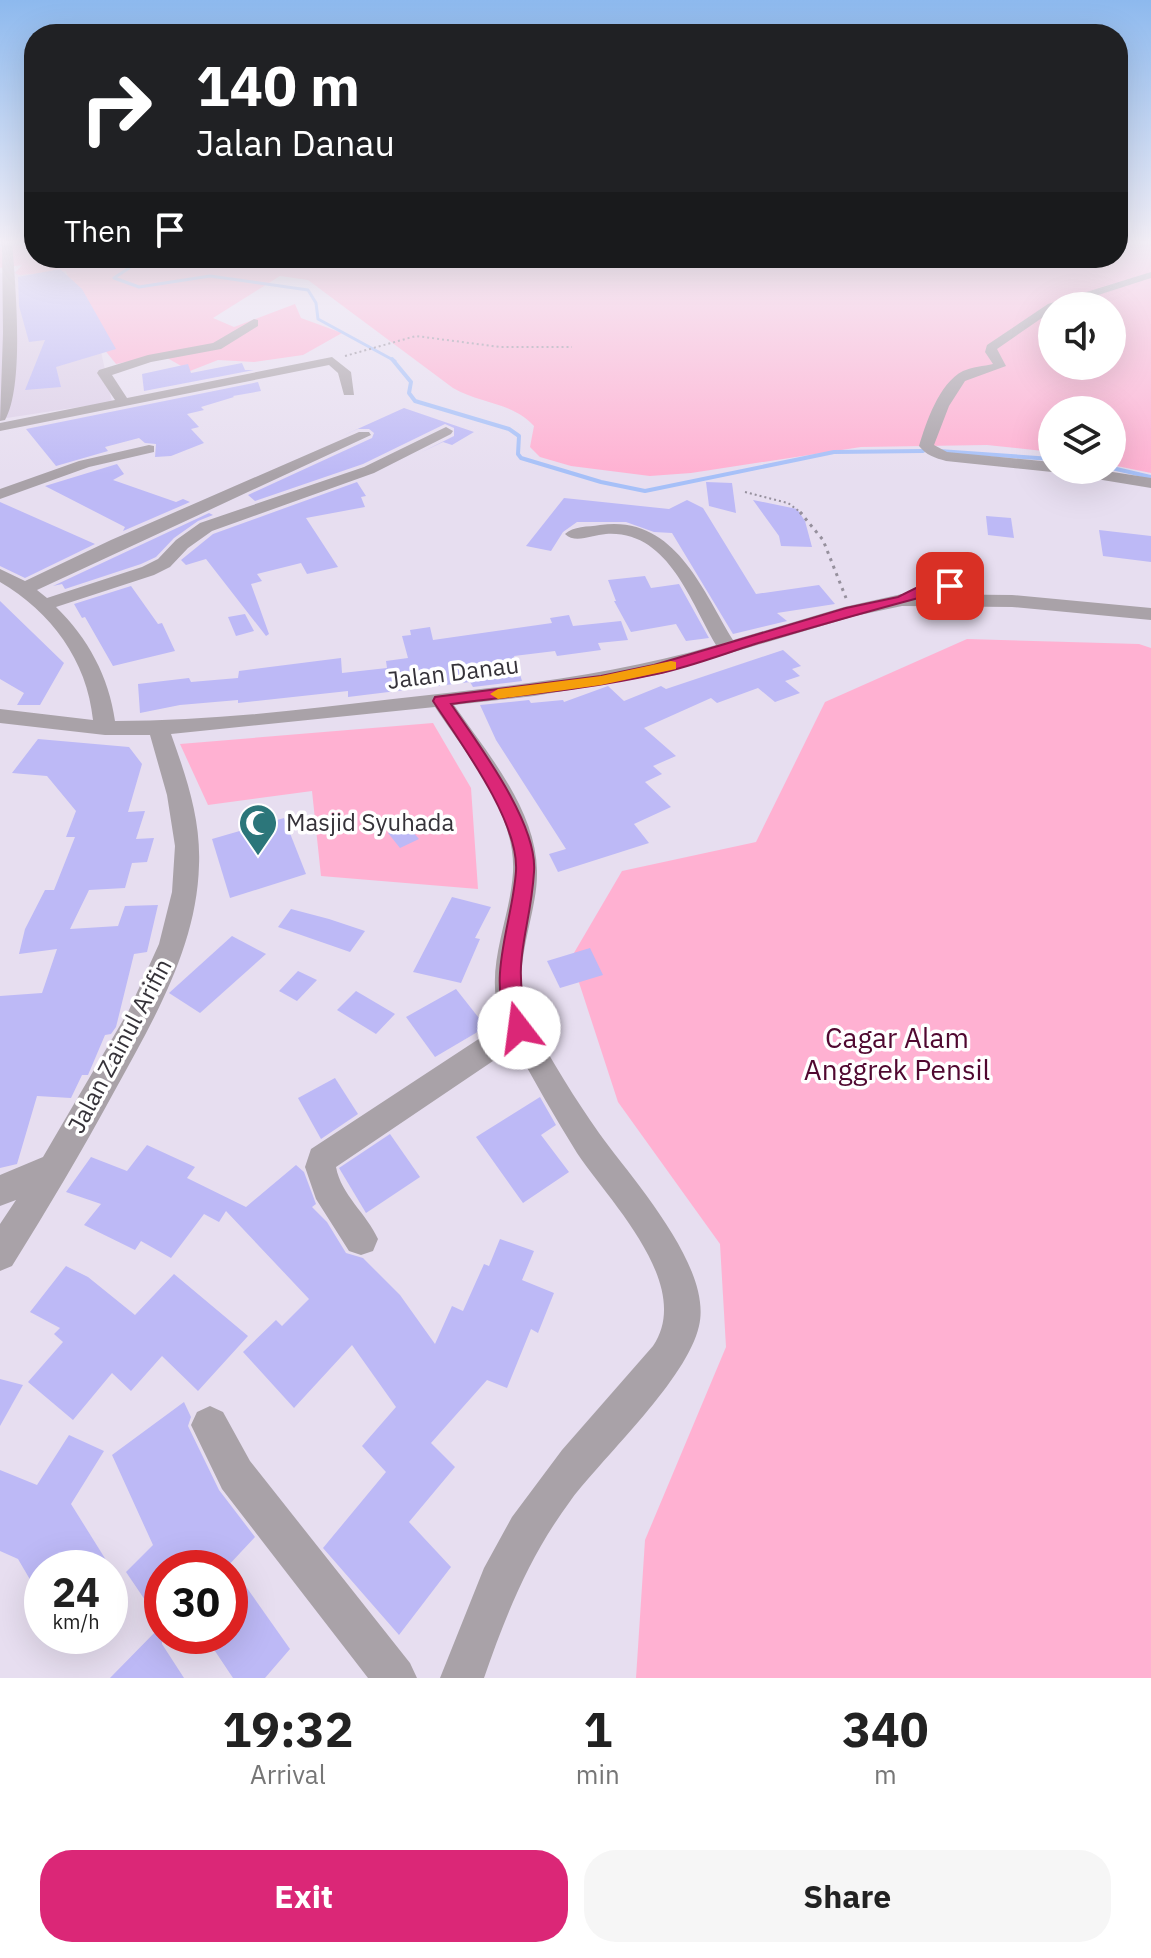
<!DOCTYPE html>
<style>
body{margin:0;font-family:"IBM Plex Sans",sans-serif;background:#f6f6f6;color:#222;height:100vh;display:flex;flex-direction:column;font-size:30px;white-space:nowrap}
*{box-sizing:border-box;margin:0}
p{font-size:26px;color:#767676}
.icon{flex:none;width:44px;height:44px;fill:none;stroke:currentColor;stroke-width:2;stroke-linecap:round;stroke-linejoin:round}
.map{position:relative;height:1678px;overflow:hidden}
.panel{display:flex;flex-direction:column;background:#fff;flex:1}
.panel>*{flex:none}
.banner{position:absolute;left:24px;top:24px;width:1104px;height:244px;border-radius:32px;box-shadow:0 8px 32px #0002;background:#202124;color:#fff;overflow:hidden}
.fabs{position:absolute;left:1038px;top:292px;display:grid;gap:16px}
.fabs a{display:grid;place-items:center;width:88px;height:88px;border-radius:50%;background:#fff;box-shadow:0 8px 32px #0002;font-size:40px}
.speed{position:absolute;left:24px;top:1550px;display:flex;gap:16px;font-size:40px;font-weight:700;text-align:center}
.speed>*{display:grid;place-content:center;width:104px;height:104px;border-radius:50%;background:#fff;box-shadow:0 8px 32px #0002;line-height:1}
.speed small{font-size:20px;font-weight:400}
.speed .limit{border:12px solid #d22;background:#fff;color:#111}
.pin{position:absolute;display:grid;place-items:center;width:68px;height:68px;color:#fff;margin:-34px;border-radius:16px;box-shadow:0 4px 12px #0006}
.me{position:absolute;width:88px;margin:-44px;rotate:345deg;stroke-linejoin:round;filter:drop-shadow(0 0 6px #0008)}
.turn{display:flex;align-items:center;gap:28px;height:168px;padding:0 40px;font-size:36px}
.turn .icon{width:104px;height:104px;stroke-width:2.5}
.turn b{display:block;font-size:56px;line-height:68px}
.then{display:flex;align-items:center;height:76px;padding:0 40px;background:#0003;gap:16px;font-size:30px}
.eta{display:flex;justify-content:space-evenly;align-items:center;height:136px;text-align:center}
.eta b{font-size:48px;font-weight:700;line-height:56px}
.primary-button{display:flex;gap:16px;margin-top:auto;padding:16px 40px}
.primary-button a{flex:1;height:92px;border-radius:32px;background:#db2777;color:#fff;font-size:32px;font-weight:700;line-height:92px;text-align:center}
.primary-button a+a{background:#f6f6f6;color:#222}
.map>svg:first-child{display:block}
</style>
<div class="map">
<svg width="1151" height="1678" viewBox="0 0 1151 1678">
<rect width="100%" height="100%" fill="#e7def0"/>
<polygon fill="#ddd0e8" points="82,264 112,402 0,419 0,273"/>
<g fill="#ffb1d2" fill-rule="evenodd">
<path d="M0,240h34v18l64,1 1020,-1v-18h33v233l-39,-8v-55h-60v42l-65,-7 -126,2 -170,26 -41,3 -79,-10 -31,-9 -10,-10 4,-21c-22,-24 -53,-22 -81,-38l-145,-108 -28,-4 -67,42 21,9 61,-23 6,14 41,15 -39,22 -49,7 -36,-2 -28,11 -28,-16 -46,9 -33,-41 -17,-52 -47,4 -4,-2 7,-8 -22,3zM1052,306h60v60h-60z"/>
<polygon points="967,639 1139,644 1151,648 1151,1678 636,1678 645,1540 726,1347 720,1244 618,1102 571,958 622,871 756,842 825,702"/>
<polygon points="433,723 471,788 478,889 321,876 312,791 208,805 180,744"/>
</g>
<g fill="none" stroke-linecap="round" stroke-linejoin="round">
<g stroke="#a6c0f8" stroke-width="3">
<polyline points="0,246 34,241"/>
<polyline points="135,258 138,262 114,278 139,287 210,276 308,290 316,303 318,319 395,361"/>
</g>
<g stroke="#a6c0f8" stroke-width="4">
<polyline points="392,359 411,382 409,393 415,401 509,429 519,436 518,454 521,458 601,482 645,491 834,452 923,451"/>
<polyline points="939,451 1052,459"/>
<polyline points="1112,468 1151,477"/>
</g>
</g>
<g fill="#bdb9f6">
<polygon points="60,269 82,289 116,349 56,367 61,387 25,390 45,340 29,342 19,306 18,277"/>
<polygon points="242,363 245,370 254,370 144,391 142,374 188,364 191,373"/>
<polygon points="258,382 261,391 233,396 234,397 201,407 204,410 187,414 199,427 191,429 204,443 171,456 155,457 156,444 145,443 139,438 105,447 108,451 56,466 26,429"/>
<polygon points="404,408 474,432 452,445 443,442 422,452 454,436 454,428 445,424 363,464 255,501 248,495 372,438 374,433 369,429 358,429 342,436"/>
<polygon points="117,464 124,474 113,480 176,502 183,499 190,502 123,531 125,527 45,486"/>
<polygon points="357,482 366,496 361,497 365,507 306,518 338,567 307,574 301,563 257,574 262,581 251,584 269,634 266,636 206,559 186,565 181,560 213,534"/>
<polygon points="706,482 732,483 736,513 709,506"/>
<polygon points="564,498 669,509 687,500 703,508 756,594 819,585 835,604 777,613 787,621 733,634 672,533 654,532 626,522 577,522 563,532 551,551 526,546"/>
<polygon points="753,500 797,509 805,521 812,547 781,546 779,536"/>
<polygon points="0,502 95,544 25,578 0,566"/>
<polygon points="209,513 213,515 198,521 174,538 156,557 141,564 65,589 62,584 53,586"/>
<polygon points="986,516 1011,518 1014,538 988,535"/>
<polygon points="1099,530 1151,536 1151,562 1103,556"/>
<polygon points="645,576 651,588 679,584 709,638 686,641 676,624 631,632 614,601 616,601 608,580"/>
<polygon points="131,586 158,624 162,623 175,651 113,666 85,617 82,618 74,604"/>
<polygon points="0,601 64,663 40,705 17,705 24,693 0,679"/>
<polygon points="245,614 254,631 236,636 228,617"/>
<polygon points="569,615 573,626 621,621 628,640 598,643 601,650 557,656 555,651 514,656 522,681 473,687 470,682 348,697 348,691 238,703 238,700 180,705 140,713 138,684 189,678 191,682 238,678 239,671 341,658 342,673 387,668 386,661 408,658 402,636 411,635 410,630 430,627 433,640 552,623 550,618"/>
<polygon points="783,650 801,666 792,669 800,676 785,681 800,693 775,702 758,688 717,703 711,698 644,728 676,756 653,766 662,774 645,782 671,807 634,824 649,843 558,872 549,854 566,849 496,740 480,705 529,700 531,703 563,700 564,702 608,686 624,701 661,686 666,689"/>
<polygon points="38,739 129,747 142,764 128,812 145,811 136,839 154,838 147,862 132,863 125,888 89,890 70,929 118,926 125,906 158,905 147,952 134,954 116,1027 111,1034 105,1035 88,1075 82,1075 71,1098 37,1096 17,1164 0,1168 0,996 42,993 57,949 19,954 25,929 45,890 54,890 75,837 66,837 76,811 47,776 12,773"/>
<polygon points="284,818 306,874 230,898 212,839"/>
<polygon points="407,825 419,839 400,848 388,833"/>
<polygon points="452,897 491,907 475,938 480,939 461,983 413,972"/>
<polygon points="291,909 329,919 365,931 350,952 278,927"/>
<polygon points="232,936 266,954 200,1013 169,993"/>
<polygon points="590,948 603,975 560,988 547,961"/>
<polygon points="298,971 317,980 297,1001 279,991"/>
<polygon points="456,989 486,1027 435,1057 406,1017"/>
<polygon points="356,991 395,1014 376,1034 337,1010"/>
<polygon points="335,1078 358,1114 321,1139 298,1098"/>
<polygon points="540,1097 556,1125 541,1135 569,1172 523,1203 476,1137"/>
<polygon points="390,1134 420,1177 366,1213 339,1168"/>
<polygon points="147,1145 195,1167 187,1178 246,1207 296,1165 304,1172 316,1204 312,1207 327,1222 346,1253 363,1258 400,1295 435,1344 452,1306 463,1311 484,1264 489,1266 500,1239 534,1251 522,1280 554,1293 538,1333 531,1329 507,1388 487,1380 431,1443 455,1467 409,1522 451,1567 399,1635 323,1548 386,1472 362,1446 396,1407 352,1345 294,1408 243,1352 276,1320 282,1326 309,1299 226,1211 219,1222 204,1214 171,1258 141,1241 135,1250 84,1225 101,1204 66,1192 91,1157 127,1171"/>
<polygon points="66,1266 88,1277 135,1315 174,1274 248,1336 198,1391 162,1356 131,1391 112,1373 73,1420 28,1382 63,1342 54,1334 60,1328 30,1312"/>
<polygon points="0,1379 23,1385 0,1426"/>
<polygon points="184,1402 191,1417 188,1426 219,1490 255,1537 226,1568 162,1568 162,1644 184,1678 110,1678 162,1625 126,1572 153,1545 112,1455"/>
<polygon points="69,1435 104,1451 71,1504 111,1568 42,1568 42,1600 18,1559 0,1551 0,1470 37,1485"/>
<polygon points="230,1564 290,1649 265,1678 233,1678 205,1636 230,1636"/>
</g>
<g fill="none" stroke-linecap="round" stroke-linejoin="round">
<g stroke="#96909d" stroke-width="2" stroke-dasharray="2 3" stroke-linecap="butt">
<polyline points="345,356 416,336 500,347 572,347"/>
<polyline points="745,492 788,503 803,514"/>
</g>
<polyline stroke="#96909d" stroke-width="3" stroke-dasharray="3 5" stroke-linecap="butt" points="800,512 823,540 846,598"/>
<g fill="#a9a2a8" fill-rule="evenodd">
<path d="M2,240h10c3,43 13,144 -7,180l-5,1 3,-88z"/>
<path d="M1151,272v6l-87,28h-12v5l-55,38 9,17 -41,15 -16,25 -15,39 13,7 105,10v8h5l-5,2 -106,-11c-11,-3 -20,-6 -27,-15 7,-23 20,-63 44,-75 9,-4 21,-5 30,-7l-8,-12 2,-7 61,-41z"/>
<polygon points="254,319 258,320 258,326 221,349 151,362 112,375 127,398 332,357 351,372 354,395 344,395 338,373 329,365 0,431 0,423 115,400 97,373 99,370 148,355 213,343"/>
<path d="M446,427l7,4 -2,3 -77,39 -162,58 -24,17 -18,19 -16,8 -98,32c32,31 53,70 59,114 93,0 186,-11 278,-22 109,-12 218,-23 323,-54 -26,-44 -48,-115 -110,-111 -14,1 -31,10 -41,0 8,-8 23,-7 35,-9 74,-11 102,64 133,115l111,-33 58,-13 110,1 139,13v12l-139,-13 -110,-1 -47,10 -198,59 -123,21 -80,9c33,48 82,104 83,166 1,49 -32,103 -5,154 20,36 43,74 67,108 33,46 114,134 100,193 -12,53 -93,128 -128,174 -41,55 -65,114 -87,178h-44l44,-110 28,-51 50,-67 91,-104c41,-61 -43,-144 -76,-193 -22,-35 -42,-71 -62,-107l-179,121c5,28 31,47 42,72l-5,12 -12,4 -12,-4 -33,-52 -11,-32 6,-18 192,-126c-22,-50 7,-100 10,-151 3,-60 -47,-118 -78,-165l-264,27c15,42 30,85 28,131 -2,82 -46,156 -85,227 -32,59 -66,116 -102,174l-12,5v-47l16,-24 -16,6v-31l43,-18 86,-147 30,-66 13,-52 3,-46 -8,-51 -17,-60h-45l-105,-12v-14l93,11c-6,-60 -42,-108 -93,-138v-13l25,12 86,-41 248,-108h10l2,3 -334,155 10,8 95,-31 16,-8 18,-19 24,-17 164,-56z"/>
<polygon points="149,445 154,446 154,452 89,467 0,499 0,489 79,461"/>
<polygon points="1064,470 1100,470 1151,478 1151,488 1072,475"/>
<polygon points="210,1406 223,1412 250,1461 410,1663 417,1678 368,1678 222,1489 191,1425 197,1412"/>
</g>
</g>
<linearGradient id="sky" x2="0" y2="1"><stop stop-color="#8db9ee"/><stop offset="0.51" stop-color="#f4f0f8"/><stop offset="1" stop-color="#f4f0f8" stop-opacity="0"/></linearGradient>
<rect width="1151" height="475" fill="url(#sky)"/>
<path fill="#db2777" stroke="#8e194d" stroke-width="2" d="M950,582l6,4 -2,3c-66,16 -133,36 -199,55 -32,10 -65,23 -99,30 -67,15 -136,21 -205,30 27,40 87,119 83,168 -4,64 -25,89 -4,156l-3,7 -8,2 -7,-2c-28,-56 0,-107 4,-164 3,-50 -56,-129 -83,-170l2,-4 166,-21 53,-11 192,-57 52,-11 18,-9z"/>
<polygon fill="#f59e0b" points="671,661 676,662 676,669 601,685 498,699 490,694 498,689 601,676"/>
<defs>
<symbol id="mosque-pin" viewBox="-11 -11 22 30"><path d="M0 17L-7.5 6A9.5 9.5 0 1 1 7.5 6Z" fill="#2c767a" stroke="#fff"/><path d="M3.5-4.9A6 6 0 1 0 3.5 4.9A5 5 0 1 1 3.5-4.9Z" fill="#fff"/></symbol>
</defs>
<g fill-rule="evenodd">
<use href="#mosque-pin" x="236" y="801" width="44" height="60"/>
</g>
<g text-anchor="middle" stroke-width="7" stroke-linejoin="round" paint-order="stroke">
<g font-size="24" fill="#353239" stroke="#fff">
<text transform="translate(453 673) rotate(-7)" y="8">Jalan Danau</text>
<text transform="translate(120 1046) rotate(-62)" y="8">Jalan Zainul Arifin</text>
</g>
<g font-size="24" fill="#353239" stroke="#fff" text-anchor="start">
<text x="286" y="831">Masjid Syuhada</text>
</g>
<g font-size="28" fill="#500830" stroke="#fff">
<text x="897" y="1048">Cagar Alam<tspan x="897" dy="32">Anggrek Pensil</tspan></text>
</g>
</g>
</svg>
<div class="fabs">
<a><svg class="icon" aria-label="sound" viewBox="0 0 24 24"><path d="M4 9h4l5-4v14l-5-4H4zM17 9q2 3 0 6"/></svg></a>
<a><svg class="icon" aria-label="layers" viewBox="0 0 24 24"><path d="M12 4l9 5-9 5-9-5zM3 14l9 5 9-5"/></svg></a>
</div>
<div class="speed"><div>24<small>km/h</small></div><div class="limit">30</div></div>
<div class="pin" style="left:950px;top:586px;background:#d93025"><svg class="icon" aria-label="arrive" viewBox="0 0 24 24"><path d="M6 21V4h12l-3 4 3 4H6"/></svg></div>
<svg class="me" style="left:519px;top:1028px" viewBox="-20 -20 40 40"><circle r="19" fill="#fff"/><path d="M0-13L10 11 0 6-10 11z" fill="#db2777"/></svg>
<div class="banner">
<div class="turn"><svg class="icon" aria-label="right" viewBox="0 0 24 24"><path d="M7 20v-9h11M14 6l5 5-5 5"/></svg><div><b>140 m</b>Jalan Danau</div></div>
<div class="then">Then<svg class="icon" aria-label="arrive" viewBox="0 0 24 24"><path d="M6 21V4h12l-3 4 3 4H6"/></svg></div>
</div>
</div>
<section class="panel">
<div class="eta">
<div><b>19:32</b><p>Arrival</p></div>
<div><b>1</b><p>min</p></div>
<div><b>340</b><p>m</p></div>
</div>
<div class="primary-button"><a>Exit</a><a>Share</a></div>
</section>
